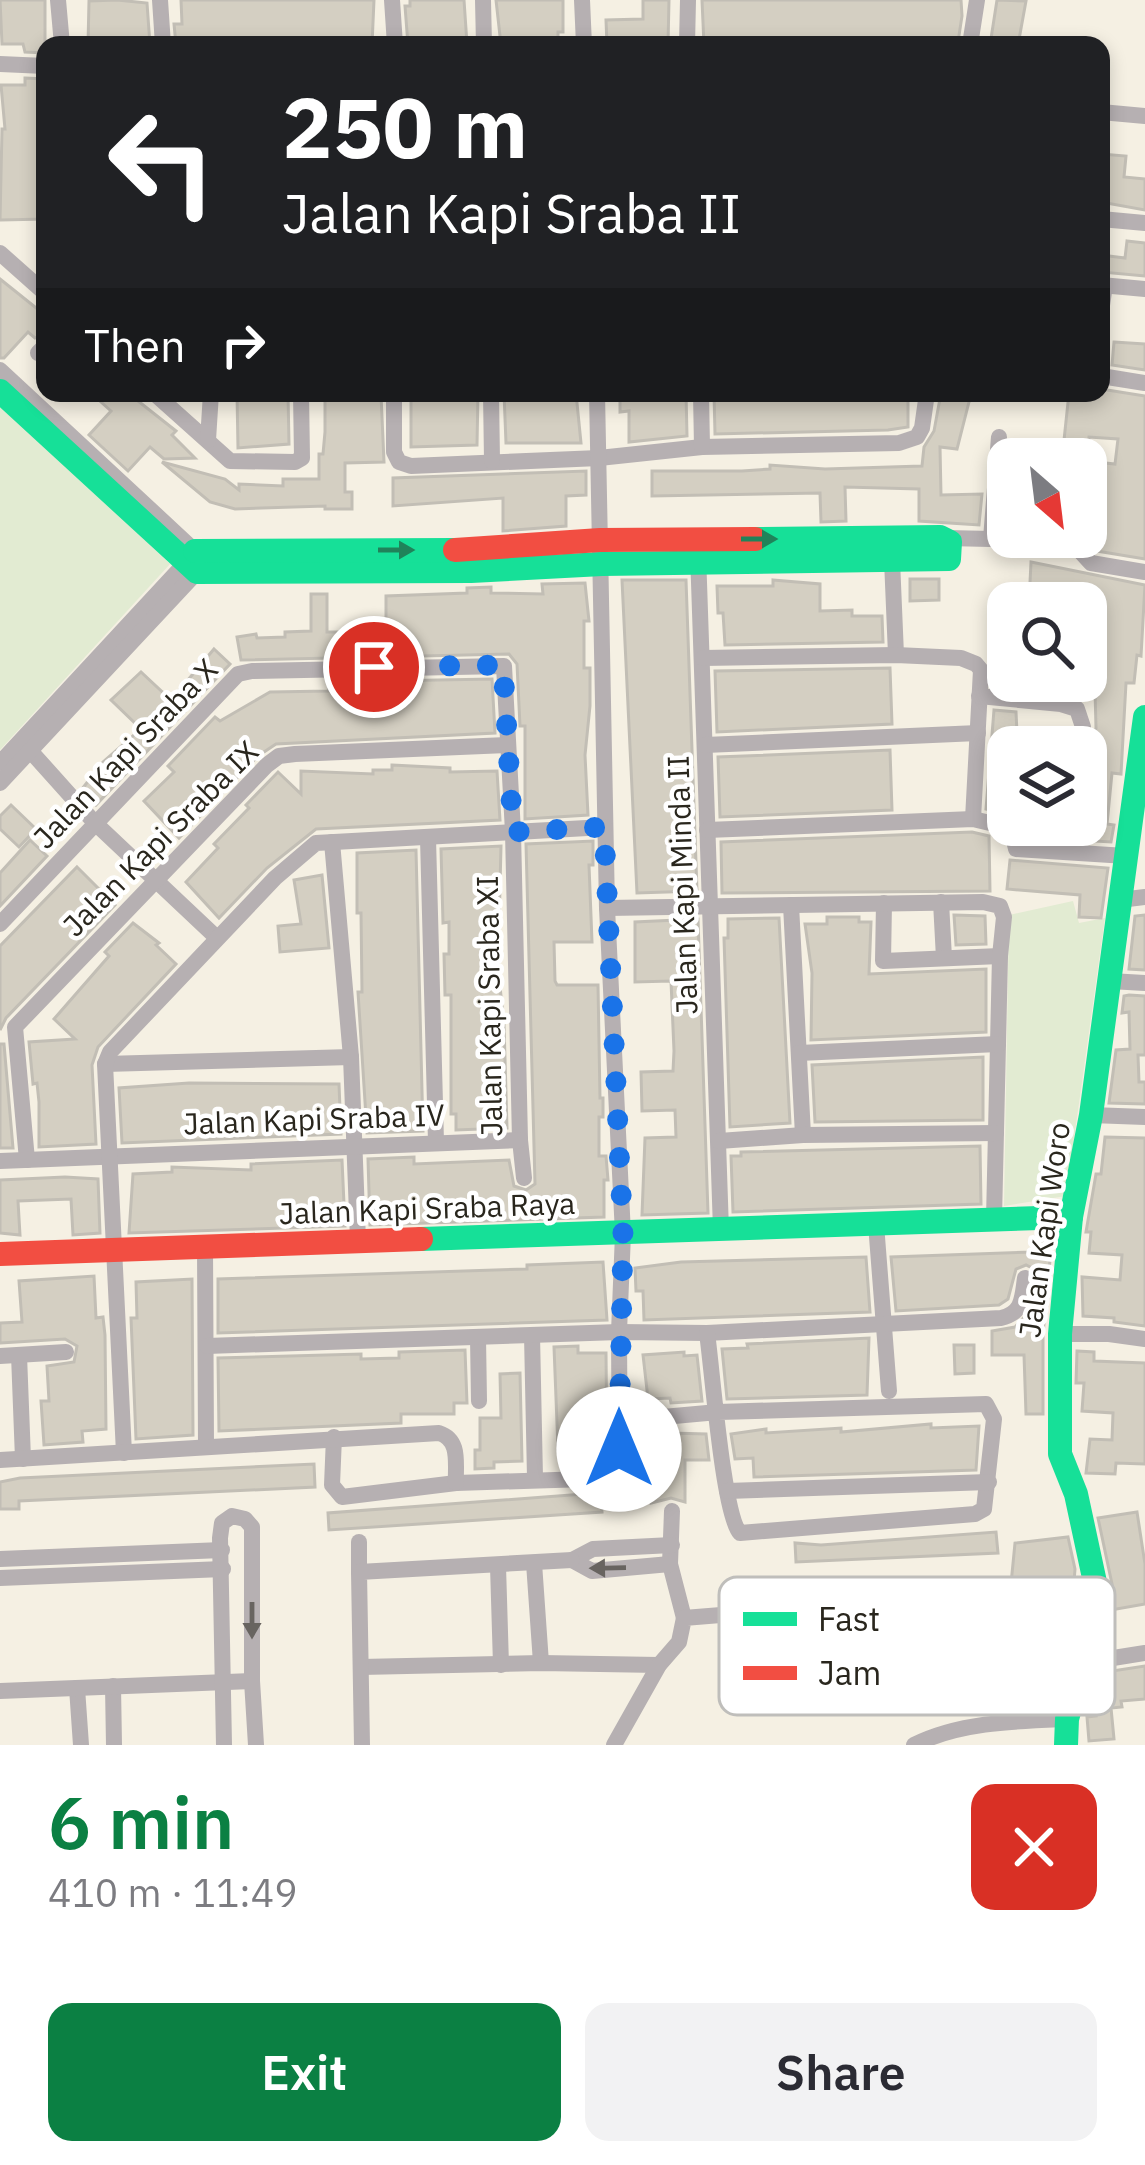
<!DOCTYPE html>
<meta charset="utf-8">
<style>
body{margin:0;font-family:"IBM Plex Sans",sans-serif;background:#f2f2f3;color:#2b2b33;height:100vh;display:flex;flex-direction:column;font-size:45px;white-space:nowrap}
*{box-sizing:border-box;margin:0}
p{font-size:39px;color:#7c7c81}
.icon{flex:none;width:66px;height:66px;fill:none;stroke:currentColor;stroke-width:2;stroke-linecap:round;stroke-linejoin:round}
.map{position:relative;height:1745px;overflow:hidden}
.drawer{display:flex;flex-direction:column;background:#fff;flex:1}
.drawer>*{flex:none}
.guide{position:absolute;left:36px;top:36px;width:1074px;height:366px;border-radius:24px;box-shadow:0 6px 18px #0003;background:#202124;color:#fff;overflow:hidden}
.needle{width:78px;rotate:152deg}
.fabs{position:absolute;left:987px;top:438px;display:grid;gap:24px}
.fabs a{display:grid;place-items:center;width:120px;height:120px;border-radius:24px;background:#fff;box-shadow:0 6px 18px #0003;font-size:60px}
.pin{position:absolute;display:grid;place-items:center;width:102px;height:102px;color:#fff;margin:-51px;border:6px solid #fff;border-radius:50%;box-shadow:0 3px 12px #0007}
.me{position:absolute;width:132px;margin:-66px;rotate:0deg;stroke-linejoin:round;filter:drop-shadow(0 0 9px #0008)}
.turn{display:flex;align-items:center;gap:42px;height:252px;padding:0 48px;font-size:54px}
.turn .icon{width:156px;height:156px;stroke-width:2.5}
.turn b{display:block;font-size:84px;line-height:102px}
.then{display:flex;align-items:center;height:114px;padding:0 48px;background:#0003;gap:24px;font-size:45px}
.round{display:grid;place-items:center;flex:none;width:126px;height:126px;border-radius:24px;background:#f2f2f3}
.overview{display:flex;align-items:center;justify-content:space-between;height:204px;padding:0 48px}
h1{font-size:72px;font-weight:600;line-height:90px;color:#0b8043}
.button{display:flex;gap:24px;margin-top:auto;padding:24px 48px}
.button a{flex:1;height:138px;border-radius:24px;background:#0b8043;color:#fff;font-size:48px;font-weight:600;line-height:138px;text-align:center}
.button a+a{background:#f2f2f3;color:#2b2b33}
.map>svg:first-child{display:block}
</style>
<div class="map">
<svg width="1145" height="1745" viewBox="0 0 1145 1745">
<rect width="100%" height="100%" fill="#f5f0e3"/>
<g fill="#e2ebd2">
<polygon points="0,403 170,564 0,750"/>
<polygon points="1073,901 1079,923 1105,918 1066,1196 1004,1206 1009,915"/>
</g>
<g fill="#d4cfc2" stroke="#c2beb5" stroke-width="3">
<polygon points="0,0 45,0 45,53 25,52 23,44 2,44"/>
<polygon points="117,0 147,3 150,45 88,45 89,1"/>
<polygon points="181,0 374,0 372,45 176,45 174,24 182,24"/>
<polygon points="410,0 464,0 467,44 408,45 405,6 410,6"/>
<polygon points="496,0 563,0 563,32 558,32 558,45 501,45"/>
<polygon points="643,0 669,0 668,45 607,45 606,20 643,19"/>
<polygon points="702,0 961,0 962,16 958,42 936,45 704,45"/>
<polygon points="997,0 1026,1 1018,45 990,45"/>
<polygon points="25,78 45,79 45,219 0,220 2,129 5,129 1,85 25,85"/>
<polygon points="1101,154 1126,156 1124,177 1145,179 1145,210 1101,202"/>
<polygon points="1127,241 1145,243 1145,276 1101,272 1101,255 1125,258"/>
<polygon points="0,279 45,315 45,334 35,338 28,332 4,358 0,358"/>
<polygon points="1114,342 1145,344 1145,370 1112,365"/>
<polygon points="1101,389 1145,396 1145,559 1097,551 1086,539 1086,461 1115,464 1118,439 1089,437 1087,459 1062,459 1069,393 1101,393"/>
<polygon points="91,393 128,393 176,431 172,435 195,458 164,459 150,447 128,471 89,435 111,411"/>
<polygon points="237,393 288,393 289,444 238,448"/>
<polygon points="325,393 381,395 384,462 345,463 345,492 352,492 352,509 325,509 325,506 235,509 210,502 162,462 225,479 239,490 239,484 283,486 283,479 319,479 319,454 323,454 325,432"/>
<polygon points="411,393 478,393 477,445 411,447"/>
<polygon points="504,393 576,393 581,443 506,443"/>
<polygon points="620,393 686,393 687,436 629,442 629,411 620,412"/>
<polygon points="714,393 908,393 908,427 888,430 715,434"/>
<polygon points="941,393 971,394 957,449 940,447 941,495 982,494 979,525 919,521 919,489 845,487 846,521 821,522 820,493 652,496 652,471 742,471 770,469 770,465 825,469 922,466 924,447 934,431"/>
<polygon points="586,471 586,495 566,496 566,526 503,531 503,498 393,506 393,478"/>
<polygon points="1031,562 1145,585 1141,656 1137,655 1134,683 1126,683 1121,774 1112,773 1107,824 1114,825 1111,842 1026,837 1023,825 1086,825 1086,782 1096,728 1095,690 1090,690 1093,631 1086,630 1086,603 1029,603"/>
<polygon points="910,579 939,579 939,600 910,601"/>
<polygon points="622,580 686,580 697,891 637,893"/>
<polygon points="773,580 820,584 820,611 852,610 852,616 882,616 883,642 725,645 723,613 718,613 717,586 773,586"/>
<polygon points="585,583 589,621 584,621 584,668 590,668 590,706 585,755 588,815 525,819 525,726 520,726 517,664 509,654 241,660 237,637 256,634 257,638 285,637 285,632 311,631 311,594 327,594 327,632 373,632 386,630 386,596 467,593 467,588 491,587 491,593 543,594 542,584"/>
<polygon points="214,649 230,664 96,805 82,789 103,762 141,729 111,700 141,672 171,700"/>
<polygon points="890,668 892,724 717,732 715,671"/>
<polygon points="492,679 495,733 276,744 258,756 179,838 144,801 174,772 168,766 215,717 220,721 270,692 329,691 329,682"/>
<polygon points="994,710 1016,712 1017,733 1035,735 1034,747 1008,747 1008,814 986,809"/>
<polygon points="890,750 892,810 720,817 718,757"/>
<polygon points="392,765 450,768 450,772 497,771 500,820 316,829 267,868 219,918 186,882 218,848 214,844 249,808 246,805 278,772 301,794 301,771 373,774 373,770 392,770"/>
<polygon points="11,805 36,829 19,847 0,829 0,816"/>
<polygon points="972,832 989,836 990,891 722,893 721,842"/>
<polygon points="30,840 47,856 0,906 0,873"/>
<polygon points="593,841 593,865 589,865 592,942 554,942 555,981 557,985 598,985 600,1098 603,1098 603,1117 599,1117 599,1156 606,1156 608,1180 604,1180 604,1217 370,1225 368,1159 414,1157 414,1164 509,1160 514,1186 526,1190 535,1184 526,844"/>
<polygon points="501,846 498,968 504,1024 507,1128 456,1130 456,1114 451,1114 451,995 445,995 444,954 449,954 449,922 443,923 441,849"/>
<polygon points="416,850 423,1131 367,1133 358,992 362,992 361,913 357,913 357,853"/>
<polygon points="1010,860 1108,868 1101,918 1079,917 1080,895 1007,889"/>
<polygon points="77,867 115,905 6,1018 0,1030 0,946"/>
<polygon points="322,875 329,948 280,952 278,926 301,924 294,880"/>
<polygon points="954,915 985,916 986,944 956,945"/>
<polygon points="1145,915 1145,970 1129,969 1135,916"/>
<polygon points="827,917 859,917 859,922 871,922 869,974 986,969 986,1032 811,1040 812,973 805,924 827,924"/>
<polygon points="779,918 790,1123 730,1127 724,938 728,938 728,919"/>
<polygon points="698,919 708,1213 642,1215 645,1138 676,1137 675,1110 642,1111 641,1072 673,1071 674,1051 671,981 635,982 635,922"/>
<polygon points="133,923 159,943 156,945 176,964 98,1047 92,1065 96,1144 39,1147 39,1102 37,1083 33,1084 29,1042 75,1039 54,1019 109,956 105,952"/>
<polygon points="1129,995 1145,996 1145,1055 1138,1055 1139,1082 1145,1082 1145,1104 1109,1103 1116,1050 1130,1049 1129,1012 1122,1013 1124,996"/>
<polygon points="0,1044 4,1044 13,1148 0,1148"/>
<polygon points="983,1057 983,1120 815,1122 812,1065"/>
<polygon points="189,1083 339,1084 341,1134 122,1143 119,1088"/>
<polygon points="1105,1137 1145,1138 1145,1326 1114,1322 1114,1318 1083,1316 1082,1277 1120,1280 1122,1255 1089,1253 1091,1232 1086,1232 1096,1174 1101,1174"/>
<polygon points="980,1146 981,1204 733,1212 731,1156 741,1156 741,1152"/>
<polygon points="342,1160 345,1226 129,1233 133,1174 172,1172 172,1167 251,1170 251,1164"/>
<polygon points="65,1177 98,1179 100,1233 73,1235 71,1199 18,1201 20,1235 0,1233 0,1180"/>
<polygon points="1033,1237 1052,1239 1043,1334 1043,1414 1026,1414 1024,1355 992,1355 992,1331 1015,1327 1031,1310 1038,1280 1034,1269 1026,1265 1016,1269 1008,1299 999,1305 896,1311 891,1257 1032,1252"/>
<polygon points="866,1257 870,1312 644,1320 643,1291 636,1291 635,1268 681,1262"/>
<polygon points="603,1262 607,1320 218,1333 218,1279 527,1269 527,1265"/>
<polygon points="94,1276 96,1318 103,1317 105,1335 106,1429 82,1431 83,1442 44,1445 41,1401 49,1401 47,1366 74,1362 77,1346 65,1339 0,1343 0,1323 22,1322 19,1281"/>
<polygon points="192,1279 193,1435 136,1439 131,1318 137,1318 136,1282"/>
<polygon points="869,1338 867,1395 727,1399 722,1349 748,1348 747,1344"/>
<polygon points="954,1345 974,1345 974,1373 955,1374"/>
<polygon points="578,1346 578,1353 606,1353 607,1453 558,1449 554,1347"/>
<polygon points="465,1350 467,1403 454,1403 454,1414 401,1414 401,1423 219,1431 218,1358 361,1354 361,1359 399,1358 399,1352"/>
<polygon points="1077,1351 1094,1352 1094,1361 1145,1363 1145,1464 1116,1463 1115,1474 1086,1473 1090,1439 1112,1440 1113,1413 1082,1411 1084,1383 1076,1383"/>
<polygon points="684,1352 684,1356 697,1355 702,1401 671,1403 670,1398 648,1399 643,1355"/>
<polygon points="520,1373 522,1461 494,1462 494,1468 475,1469 475,1450 480,1450 480,1418 501,1418 500,1374"/>
<polygon points="931,1424 931,1428 979,1426 976,1470 754,1477 753,1458 735,1459 731,1434 766,1429 766,1433 841,1428 841,1432"/>
<polygon points="670,1433 706,1434 709,1460 685,1460 685,1502 671,1498 651,1503 646,1436 670,1436"/>
<polygon points="314,1464 315,1487 19,1501 19,1509 0,1509 0,1482 20,1478"/>
<polygon points="584,1494 601,1496 602,1512 329,1530 328,1513"/>
<polygon points="1137,1512 1145,1564 1145,1604 1111,1610 1112,1584 1098,1518"/>
<polygon points="996,1532 998,1553 796,1562 795,1543 821,1545"/>
<polygon points="1068,1537 1075,1569 1071,1618 1078,1620 1055,1701 1025,1707 1023,1697 1006,1674 1006,1663 1001,1662 1013,1618 1011,1584 1015,1543"/>
<polygon points="1145,1666 1145,1699 1121,1701 1122,1707 1111,1708 1114,1739 1089,1741 1087,1717 1096,1716 1093,1691 1100,1690 1099,1673"/>
</g>
<g fill="none" stroke-linecap="round" stroke-linejoin="round">
<g stroke="#b6b0b2" stroke-width="16">
<polyline points="58,0 62,45"/>
<polyline points="160,0 163,45"/>
<polyline points="392,0 395,45"/>
<polyline points="483,0 484,45"/>
<polyline points="582,0 584,45"/>
<polyline points="687,45 688,0"/>
<polyline points="970,45 977,0"/>
<polyline points="0,64 45,66"/>
<polyline points="1101,112 1145,116"/>
<polyline points="1101,219 1145,223"/>
<polyline points="0,253 45,293"/>
<polyline points="1101,285 1145,289"/>
<polyline points="1101,312 1105,285"/>
<polyline points="38,353 45,346"/>
<polyline points="0,370 195,551"/>
<polyline points="1101,376 1145,383"/>
<polyline points="154,393 230,461 295,462 302,458 301,393"/>
<polyline points="394,393 394,452 399,462 411,466 599,458 702,447 899,443 917,437 922,428 927,393"/>
<polyline points="491,393 492,461"/>
<polyline points="597,393 607,908 623,1234 619,1332 620,1503"/>
<polyline points="701,393 702,447"/>
<polyline points="999,437 991,539 1067,546 1080,551 1091,563 1145,572"/>
<polyline points="208,440 211,393"/>
<polyline points="946,538 991,539"/>
<polyline points="698,553 721,1230"/>
<polyline points="892,560 896,655"/>
<polyline points="703,658 896,655 961,658 976,664 981,670 973,819"/>
<polyline points="979,696 1061,704 1077,709 1083,727 1080,747"/>
<polyline points="705,745 978,733"/>
<polyline points="26,746 95,823 217,938"/>
<polyline points="0,763 191,557"/>
<polyline points="0,783 197,572 196,564"/>
<polyline points="707,830 973,819 1011,828 1016,849 1126,856"/>
<polyline points="428,838 436,1142"/>
<polyline points="332,842 351,1057 358,1240"/>
<polyline points="1120,900 1145,897"/>
<polyline points="941,902 944,958"/>
<polyline points="884,903 883,961 1000,956"/>
<polyline points="791,905 803,1135"/>
<polyline points="607,908 983,902 1000,906 1004,917 1000,956 994,1219"/>
<polyline points="0,924 238,674 252,671 504,666 513,832 520,1140 524,1178"/>
<polyline points="1110,981 1145,983"/>
<polyline points="799,1053 998,1044"/>
<polyline points="105,1064 351,1057"/>
<polyline points="1091,1115 1145,1117"/>
<polyline points="719,1141 803,1135 996,1133"/>
<polyline points="27,1160 15,1027 267,765 279,756 295,754 507,745"/>
<polyline points="0,1161 520,1140"/>
<polyline points="876,1224 889,1391"/>
<polyline points="205,1246 206,1445"/>
<polyline points="1060,1334 1109,1334 1145,1339"/>
<polyline points="532,1335 535,1478"/>
<polyline points="478,1337 479,1401"/>
<path d="M207,1346l412,-14 88,1 294,-15c22,-5 21,-20 24,-40"/>
<polyline points="19,1355 23,1459"/>
<polyline points="0,1356 66,1352"/>
<path d="M619,1421l99,-9 268,-8 8,15 -10,90 -9,5 -235,19c-17,-18 -28,-166 -33,-200"/>
<polyline points="334,1437 332,1485 342,1497 456,1483 618,1478"/>
<polyline points="124,1453 105,1064 110,1052 275,878 316,843 605,827"/>
<path d="M0,1460l439,-27c22,7 16,31 17,50"/>
<polyline points="727,1491 989,1482"/>
<polyline points="672,1511 670,1564 684,1618"/>
<polyline points="359,1542 359,1572"/>
<polyline points="0,1559 222,1550"/>
<polyline points="534,1563 541,1663"/>
<polyline points="670,1564 592,1571 572,1560 593,1549 672,1545"/>
<polyline points="498,1566 501,1665"/>
<polyline points="0,1578 223,1569"/>
<polyline points="1082,1663 1145,1653"/>
<polyline points="361,1667 541,1663 659,1665"/>
<polyline points="113,1686 114,1745"/>
<polyline points="77,1688 81,1745"/>
<polyline points="0,1691 252,1681"/>
<polyline points="224,1745 220,1538 222,1523 232,1516 245,1519 252,1527 252,1681 256,1745"/>
<polyline points="362,1745 359,1572 572,1560"/>
<polyline points="614,1745 659,1665 679,1642 684,1618 979,1594"/>
<path d="M914,1745c46,-23 103,-24 153,-26"/>
</g>
<g stroke="#16e098" stroke-width="24">
<polyline points="0,391 197,572 471,571 602,564 949,559 950,542 940,537 755,539"/>
<polyline points="195,551 455,550"/>
<polyline points="421,1239 1071,1217"/>
<polyline points="1066,1745 1067,1719 1094,1623 1096,1587 1076,1494 1060,1454 1060,1334 1071,1217 1091,1115 1145,717"/>
</g>
<g stroke="#f24e42" stroke-width="24">
<polyline points="455,550 600,540 755,539"/>
<polyline points="0,1254 421,1239"/>
</g>
</g>
<defs><path id="oneway-solid" d="M-6-.8H1V-3.2L6.5 0L1 3.2V.8H-6Z" transform="scale(3)"/></defs>
<g fill="#20835a">
<use href="#oneway-solid" transform="translate(759 539)"/>
<use href="#oneway-solid" transform="translate(396 550)"/>
</g>
<g fill="#686460">
<use href="#oneway-solid" transform="translate(608 1568) rotate(179)"/>
<use href="#oneway-solid" transform="translate(252 1620) rotate(90)"/>
</g>
<g fill="none" stroke-linecap="round" stroke-linejoin="round">
<polyline stroke="#1a73e8" stroke-width="21" stroke-dasharray="0 37.8" points="374,667 503,665 513,832 604,827 623,1234 619,1449"/>
</g>
<g text-anchor="middle" stroke-width="9" stroke-linejoin="round" paint-order="stroke">
<g font-size="30" fill="#29261d" stroke="#fff">
<text transform="translate(126 754) rotate(-46)" y="10">Jalan Kapi Sraba X</text>
<text transform="translate(161 839) rotate(-45)" y="10">Jalan Kapi Sraba IX</text>
<text transform="translate(683 885) rotate(-92)" y="10">Jalan Kapi Minda II</text>
<text transform="translate(490 1006) rotate(-91)" y="10">Jalan Kapi Sraba XI</text>
<text transform="translate(314 1120) rotate(-2)" y="10">Jalan Kapi Sraba IV</text>
<text transform="translate(427 1209) rotate(-2)" y="10">Jalan Kapi Sraba Raya</text>
<text transform="translate(1045 1230) rotate(-82)" y="10">Jalan Kapi Woro</text>
</g>
</g>
<rect x="719" y="1577" width="396" height="138" rx="18" fill="#fff" stroke="#bfbebb" stroke-width="3"/>
<rect x="743" y="1612" width="54" height="14" fill="#16e098"/>
<rect x="743" y="1666" width="54" height="14" fill="#f24e42"/>
<g font-size="33" fill="#29261d">
<text x="818" y="1631">Fast</text>
<text x="818" y="1685">Jam</text>
</g>
</svg>
<div class="fabs">
<a><svg class="needle" viewBox="-14 -14 28 28"><path d="M0-13l5 13h-10z" fill="#e53935"/><path d="M0 13l5-13h-10z" fill="#7c7c81"/></svg></a>
<a><svg class="icon" aria-label="search" viewBox="0 0 24 24"><circle cx="10" cy="10" r="6"/><path d="M15 15l6 6"/></svg></a>
<a><svg class="icon" aria-label="layers" viewBox="0 0 24 24"><path d="M12 4l9 5-9 5-9-5zM3 14l9 5 9-5"/></svg></a>
</div>
<div class="pin" style="left:374px;top:667px;background:#d93025"><svg class="icon" aria-label="arrive" viewBox="0 0 24 24"><path d="M6 21V4h12l-3 4 3 4H6"/></svg></div>
<svg class="me" style="left:619px;top:1449px" viewBox="-20 -20 40 40"><circle r="19" fill="#fff"/><path d="M0-13L10 11 0 6-10 11z" fill="#1a73e8"/></svg>
<div class="guide">
<div class="turn"><svg class="icon" aria-label="left" viewBox="0 0 24 24"><path d="M17 20v-9H6M10 6l-5 5 5 5"/></svg><div><b>250 m</b>Jalan Kapi Sraba II</div></div>
<div class="then">Then<svg class="icon" aria-label="right" viewBox="0 0 24 24"><path d="M7 20v-9h11M14 6l5 5-5 5"/></svg></div>
</div>
</div>
<section class="drawer">
<div class="overview"><div><h1>6 min</h1><p>410 m · 11:49</p></div><a class="round" style="background:#d93025;color:#fff"><svg class="icon" aria-label="close" viewBox="0 0 24 24"><path d="M6 6l12 12M18 6L6 18"/></svg></a></div>
<div class="button"><a>Exit</a><a>Share</a></div>
</section>
